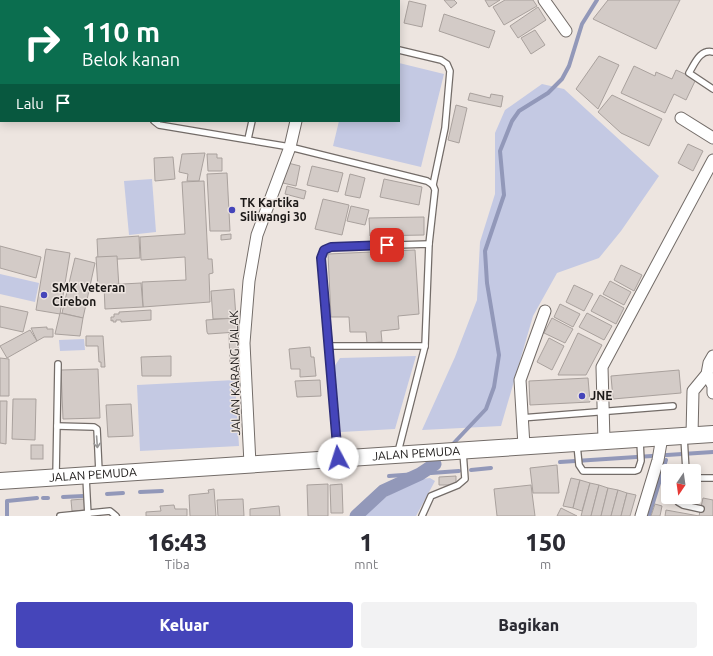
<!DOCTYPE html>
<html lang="id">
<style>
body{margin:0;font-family:Ubuntu,sans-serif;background:#f2f2f3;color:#2b2b33;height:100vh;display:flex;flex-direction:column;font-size:15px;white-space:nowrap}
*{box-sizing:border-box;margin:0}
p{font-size:13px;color:#7c7c81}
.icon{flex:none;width:22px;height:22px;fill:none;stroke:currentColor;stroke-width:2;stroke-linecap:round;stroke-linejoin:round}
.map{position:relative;height:516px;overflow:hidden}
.side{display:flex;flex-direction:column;background:#fff;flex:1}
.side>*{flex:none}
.top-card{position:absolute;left:0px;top:0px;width:400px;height:122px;box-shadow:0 2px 10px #0003;background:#0b6e4f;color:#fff;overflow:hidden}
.needle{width:26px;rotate:193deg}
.controls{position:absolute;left:661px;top:464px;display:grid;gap:8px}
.controls a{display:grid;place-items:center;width:40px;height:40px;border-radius:4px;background:#fff;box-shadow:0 2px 10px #0003;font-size:20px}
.pin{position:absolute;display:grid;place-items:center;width:34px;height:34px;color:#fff;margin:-17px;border-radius:8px;box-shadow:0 2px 6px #0006}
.me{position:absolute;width:44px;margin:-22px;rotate:355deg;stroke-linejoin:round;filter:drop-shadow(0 0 3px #0008)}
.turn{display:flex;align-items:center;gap:14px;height:84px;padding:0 16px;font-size:18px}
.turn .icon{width:52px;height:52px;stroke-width:2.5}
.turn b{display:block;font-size:28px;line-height:34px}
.then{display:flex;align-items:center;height:38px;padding:0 16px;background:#0003;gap:8px;font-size:15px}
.eta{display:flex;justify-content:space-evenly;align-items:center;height:68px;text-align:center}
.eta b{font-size:24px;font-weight:800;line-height:28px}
.action{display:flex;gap:8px;margin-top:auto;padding:8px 16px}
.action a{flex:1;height:46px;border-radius:4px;background:#4545ba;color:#fff;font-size:16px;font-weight:800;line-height:46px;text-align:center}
.action a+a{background:#f2f2f3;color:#2b2b33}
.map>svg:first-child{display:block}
</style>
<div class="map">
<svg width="713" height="516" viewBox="0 0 713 516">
<rect width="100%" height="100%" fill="#ede5e0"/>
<g fill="#c4c9e3">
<polygon points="399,63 444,74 421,167 333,146 339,121 399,121"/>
<polygon points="542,84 564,89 659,176 621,231 599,258 557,273 533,316 501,426 422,430 455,357 477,300 480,242 495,194 495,133 505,110"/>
<polygon points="152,179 156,232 129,235 124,181"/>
<polygon points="0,274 39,283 35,302 0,294"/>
<polygon points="84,339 85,350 60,351 59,340"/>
<polygon points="416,356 395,429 341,432 334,367 340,358"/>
<polygon points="235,380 239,446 140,451 137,385"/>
<path d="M430,478l5,3 -19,35h-52c12,-14 23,-21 40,-28 10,-5 15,-9 26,-10z"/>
</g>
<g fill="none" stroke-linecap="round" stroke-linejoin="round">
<g stroke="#9298b9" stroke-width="4">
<polyline points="451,446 486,409 494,387 499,355 487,283 485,251 504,195 500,151 512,121 519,111 548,93 562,79 569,66 582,24 597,0"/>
<polyline points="560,462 713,452"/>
<polyline points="435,464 441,457"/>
<polyline points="471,470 491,468"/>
<polyline points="389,476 459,471"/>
<polyline points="140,492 162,491"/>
<polyline points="107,494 123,493"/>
<polyline points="63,497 84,496"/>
<polyline points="43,498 48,498"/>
<polyline points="7,516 7,501 37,498"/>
<polyline points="649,516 666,460"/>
</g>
<polyline stroke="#9298b9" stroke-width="13" points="356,516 383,491 420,474 435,464"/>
</g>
<g fill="#d3cbc7" stroke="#a9a19d">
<polygon points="444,0 454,0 457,3 451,8"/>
<polygon points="485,0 500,0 489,7"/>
<polygon points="505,0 533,0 537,6 504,25 493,7"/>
<polygon points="608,0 680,0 656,49 593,19"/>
<polygon points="409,1 426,5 422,27 404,23"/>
<polygon points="538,7 546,20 518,38 510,26"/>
<polygon points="444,14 495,31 489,48 439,31"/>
<polygon points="535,30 545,45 531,54 521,38"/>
<polygon points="599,56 619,65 598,109 576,89"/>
<polygon points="634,66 655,76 656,72 672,79 676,70 696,79 686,100 674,94 665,113 621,93"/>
<polygon points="470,93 490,98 491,94 503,96 501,107 468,100"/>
<polygon points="612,95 662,119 649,146 621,133 598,112"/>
<polygon points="456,105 467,108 459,143 448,140"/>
<polygon points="688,144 703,151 693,171 678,163"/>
<polygon points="205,153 199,181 187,181 188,174 179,172 182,154"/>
<polygon points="207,154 217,154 217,158 222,158 222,171 208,171"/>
<polygon points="173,157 175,179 155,181 154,158"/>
<polygon points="288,163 300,166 296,186 283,183"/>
<polygon points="312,166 343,173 338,192 307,185"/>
<polygon points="227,173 230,231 210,231 207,174"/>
<polygon points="350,174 365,178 360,198 345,195"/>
<polygon points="384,179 422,187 419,205 380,197"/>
<polygon points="204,181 208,259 212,259 213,273 209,274 210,302 143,307 142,282 186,280 185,257 141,260 140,237 185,234 182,182"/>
<polygon points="287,186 306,191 304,199 285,194"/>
<polygon points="323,199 349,205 342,235 315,229"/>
<polygon points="351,206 369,210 365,225 347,221"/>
<polygon points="424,217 424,235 370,236 369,218"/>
<polygon points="231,234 231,239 221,240 221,235"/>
<polygon points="139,236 140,258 98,260 97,239"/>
<polygon points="0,246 41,257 36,278 0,268"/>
<polygon points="46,249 70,253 60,314 36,310"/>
<polygon points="415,250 419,314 398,316 399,329 381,331 382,342 367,343 366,332 350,332 349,317 331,317 328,254"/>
<polygon points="117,256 119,288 98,289 96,257"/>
<polygon points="75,258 95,263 83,318 62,313"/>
<polygon points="621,265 642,275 634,291 614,280"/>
<polygon points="610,281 631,292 624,305 603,294"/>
<polygon points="141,283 143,307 105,309 104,285"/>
<polygon points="574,285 593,294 584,311 566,302"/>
<polygon points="234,289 236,318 213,319 211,291"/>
<polygon points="600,295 624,308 616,324 591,311"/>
<polygon points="560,304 580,314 573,327 554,317"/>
<polygon points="0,306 28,312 23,332 0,327"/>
<polygon points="151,310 151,320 121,322 121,320 116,320 116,322 113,322 113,320 111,321 111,317 114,317 114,314 119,314 119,312"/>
<polygon points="60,313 83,318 80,336 55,334"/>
<polygon points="587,313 612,326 604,340 579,327"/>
<polygon points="236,318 237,332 208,334 207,332 206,320"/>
<polygon points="552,318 573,329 565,343 544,333"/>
<polygon points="47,327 47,329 53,329 53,337 44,337 37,341 31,328"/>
<polygon points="30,330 37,341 7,358 0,346"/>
<polygon points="239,333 240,362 230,363 229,334"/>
<polygon points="578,333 602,345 586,375 558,375"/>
<polygon points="86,336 103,336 105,367 101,367 101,362 99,362 98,346 86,346"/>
<polygon points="549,338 564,346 552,370 537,362"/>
<polygon points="310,347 311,357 314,357 316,376 300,377 300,369 291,369 289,349"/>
<polygon points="171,356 171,376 142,376 141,357"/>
<polygon points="0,358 9,359 9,396 0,396"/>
<polygon points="98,369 100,418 63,419 61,370"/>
<polygon points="679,370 681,393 613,399 611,376"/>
<polygon points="588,378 590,402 530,405 529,381"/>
<polygon points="320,380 321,396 297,397 295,381"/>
<polygon points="13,399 36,399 35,440 12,439"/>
<polygon points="0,401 7,401 6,444 0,443"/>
<polygon points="131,404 133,436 108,437 106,405"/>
<rect x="31" y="445" width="12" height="14"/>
<polygon points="557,465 559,493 533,493 530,468"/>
<polygon points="456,476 456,485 439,485 439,477"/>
<polygon points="571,478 580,480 573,508 563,506"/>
<polygon points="580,480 590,483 582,511 573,508"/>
<polygon points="590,483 599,485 591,516 581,516"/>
<polygon points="328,484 328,516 308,516 307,485"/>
<polygon points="342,484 343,513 331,513 330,485"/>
<polygon points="531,485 535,516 497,516 494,489"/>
<polygon points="599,485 608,488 601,516 591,516"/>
<polygon points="608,488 618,490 611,516 601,516"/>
<polygon points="214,489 216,516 190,516 189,495 209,493 208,490"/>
<polygon points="618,490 627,493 621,516 611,516"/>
<polygon points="627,493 636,495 630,516 621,516"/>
<polygon points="703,498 713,500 713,516 699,516"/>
<polygon points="84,499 85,510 72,511 71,500"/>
<polygon points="243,499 244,516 218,516 217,500"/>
<polygon points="655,504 662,506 660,516 651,516"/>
<polygon points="174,505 175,509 187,509 187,516 146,516 146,512 161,511 160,506"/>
<polygon points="279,506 280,516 250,516 250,509"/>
<polygon points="561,508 577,516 557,516"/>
<polygon points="666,510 699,516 665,516"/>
</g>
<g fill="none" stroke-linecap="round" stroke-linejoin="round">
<defs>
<g id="lane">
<polyline points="399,50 441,60 447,64 450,71 445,128 433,185"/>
<path d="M713,52c-13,-3 -18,11 -24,21l24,16"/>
<polyline points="154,121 159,125 290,147 427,181 433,185 435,190 429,244"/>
<polyline points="248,139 252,121"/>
<polyline points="329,346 321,258 324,250 331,247 429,244 425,346"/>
<polyline points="521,418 673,406"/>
<polyline points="57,426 94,427 97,429 99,472"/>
<polyline points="684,437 686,471"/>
<polyline points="577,445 579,465 583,471 635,471 638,470 641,461 640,441"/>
<polyline points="338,457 329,346 425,346 398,452"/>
<polyline points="56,476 58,364"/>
<polyline points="86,477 88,516"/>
<polyline points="694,478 713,478"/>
<polyline points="676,497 678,502 683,505 701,509"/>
<polyline points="60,516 110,511 116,516"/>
<polyline points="422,516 431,496 458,485 465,479 463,452"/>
</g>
<g id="street">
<polyline points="544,0 566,31"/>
<polyline points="324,1 325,0"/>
<polyline points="681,118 713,138"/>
<polyline points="707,374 713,386 713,393"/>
<polyline points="692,435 693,391 707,374 709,363 713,356"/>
<polyline points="604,441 602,367 713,160"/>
<polyline points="524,446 520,380 545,311"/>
<polyline points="250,464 244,343 249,281 257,235 290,147 296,121"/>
<polyline points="641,516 658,460 662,437"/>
</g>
<g id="secondary">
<path id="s1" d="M0,481l713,-47"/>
</g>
</defs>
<use href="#lane" stroke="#736c68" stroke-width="8"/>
<use href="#street" stroke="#736c68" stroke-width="13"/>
<use href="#secondary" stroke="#736c68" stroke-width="18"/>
<use href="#lane" stroke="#fff" stroke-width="5.5"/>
<use href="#street" stroke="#fff" stroke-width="11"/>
<use href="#secondary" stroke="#fff" stroke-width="16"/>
</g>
<defs><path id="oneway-shaft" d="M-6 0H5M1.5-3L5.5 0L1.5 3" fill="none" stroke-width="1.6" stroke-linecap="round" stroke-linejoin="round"/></defs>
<use stroke="#989797" href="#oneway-shaft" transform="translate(97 442) rotate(86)"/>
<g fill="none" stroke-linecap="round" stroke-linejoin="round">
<defs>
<polyline id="route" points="338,458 321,258 324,250 331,247 387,245"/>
</defs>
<use href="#route" stroke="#2d2d79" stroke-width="10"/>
<use href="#route" stroke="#4545ba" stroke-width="7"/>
</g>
<g fill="#4545ba" stroke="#ede5e0" stroke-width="1.5">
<circle cx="232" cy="210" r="4"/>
<circle cx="44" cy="295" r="4"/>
<circle cx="582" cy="396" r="4"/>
</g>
<g text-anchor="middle" stroke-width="3" stroke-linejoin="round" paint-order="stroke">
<g font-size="12" font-weight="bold" fill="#1b1817" stroke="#ede5e0" text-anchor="start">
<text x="240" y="207">TK Kartika<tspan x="240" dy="14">Siliwangi 30</tspan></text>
<text x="52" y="292">SMK Veteran<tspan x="52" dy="14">Cirebon</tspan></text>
<text x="590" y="400">JNE</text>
</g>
<g font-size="12" fill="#1b1817" stroke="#ede5e0">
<text transform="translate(235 373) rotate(-91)" y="4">JALAN KARANG JALAK</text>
<text dy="4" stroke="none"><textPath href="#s1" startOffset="417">JALAN PEMUDA</textPath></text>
<text dy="4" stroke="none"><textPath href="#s1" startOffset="93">JALAN PEMUDA</textPath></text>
</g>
</g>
</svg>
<div class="controls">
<a><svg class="needle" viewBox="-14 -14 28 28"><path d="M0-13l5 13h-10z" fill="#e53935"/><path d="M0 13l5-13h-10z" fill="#7c7c81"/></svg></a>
</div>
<div class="pin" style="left:387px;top:245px;background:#d93025"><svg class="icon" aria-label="arrive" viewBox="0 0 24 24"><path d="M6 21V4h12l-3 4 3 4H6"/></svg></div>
<svg class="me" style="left:338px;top:458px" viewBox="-20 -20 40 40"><circle r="19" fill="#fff"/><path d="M0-13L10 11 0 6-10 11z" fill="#4545ba"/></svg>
<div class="top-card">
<div class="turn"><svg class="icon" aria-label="right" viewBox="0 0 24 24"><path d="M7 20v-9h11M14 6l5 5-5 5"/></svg><div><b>110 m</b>Belok kanan</div></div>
<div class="then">Lalu<svg class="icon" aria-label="arrive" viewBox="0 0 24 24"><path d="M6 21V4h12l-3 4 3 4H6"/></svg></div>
</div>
</div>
<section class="side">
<div class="eta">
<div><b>16:43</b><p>Tiba</p></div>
<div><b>1</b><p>mnt</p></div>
<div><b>150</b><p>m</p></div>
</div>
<div class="action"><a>Keluar</a><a>Bagikan</a></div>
</section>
